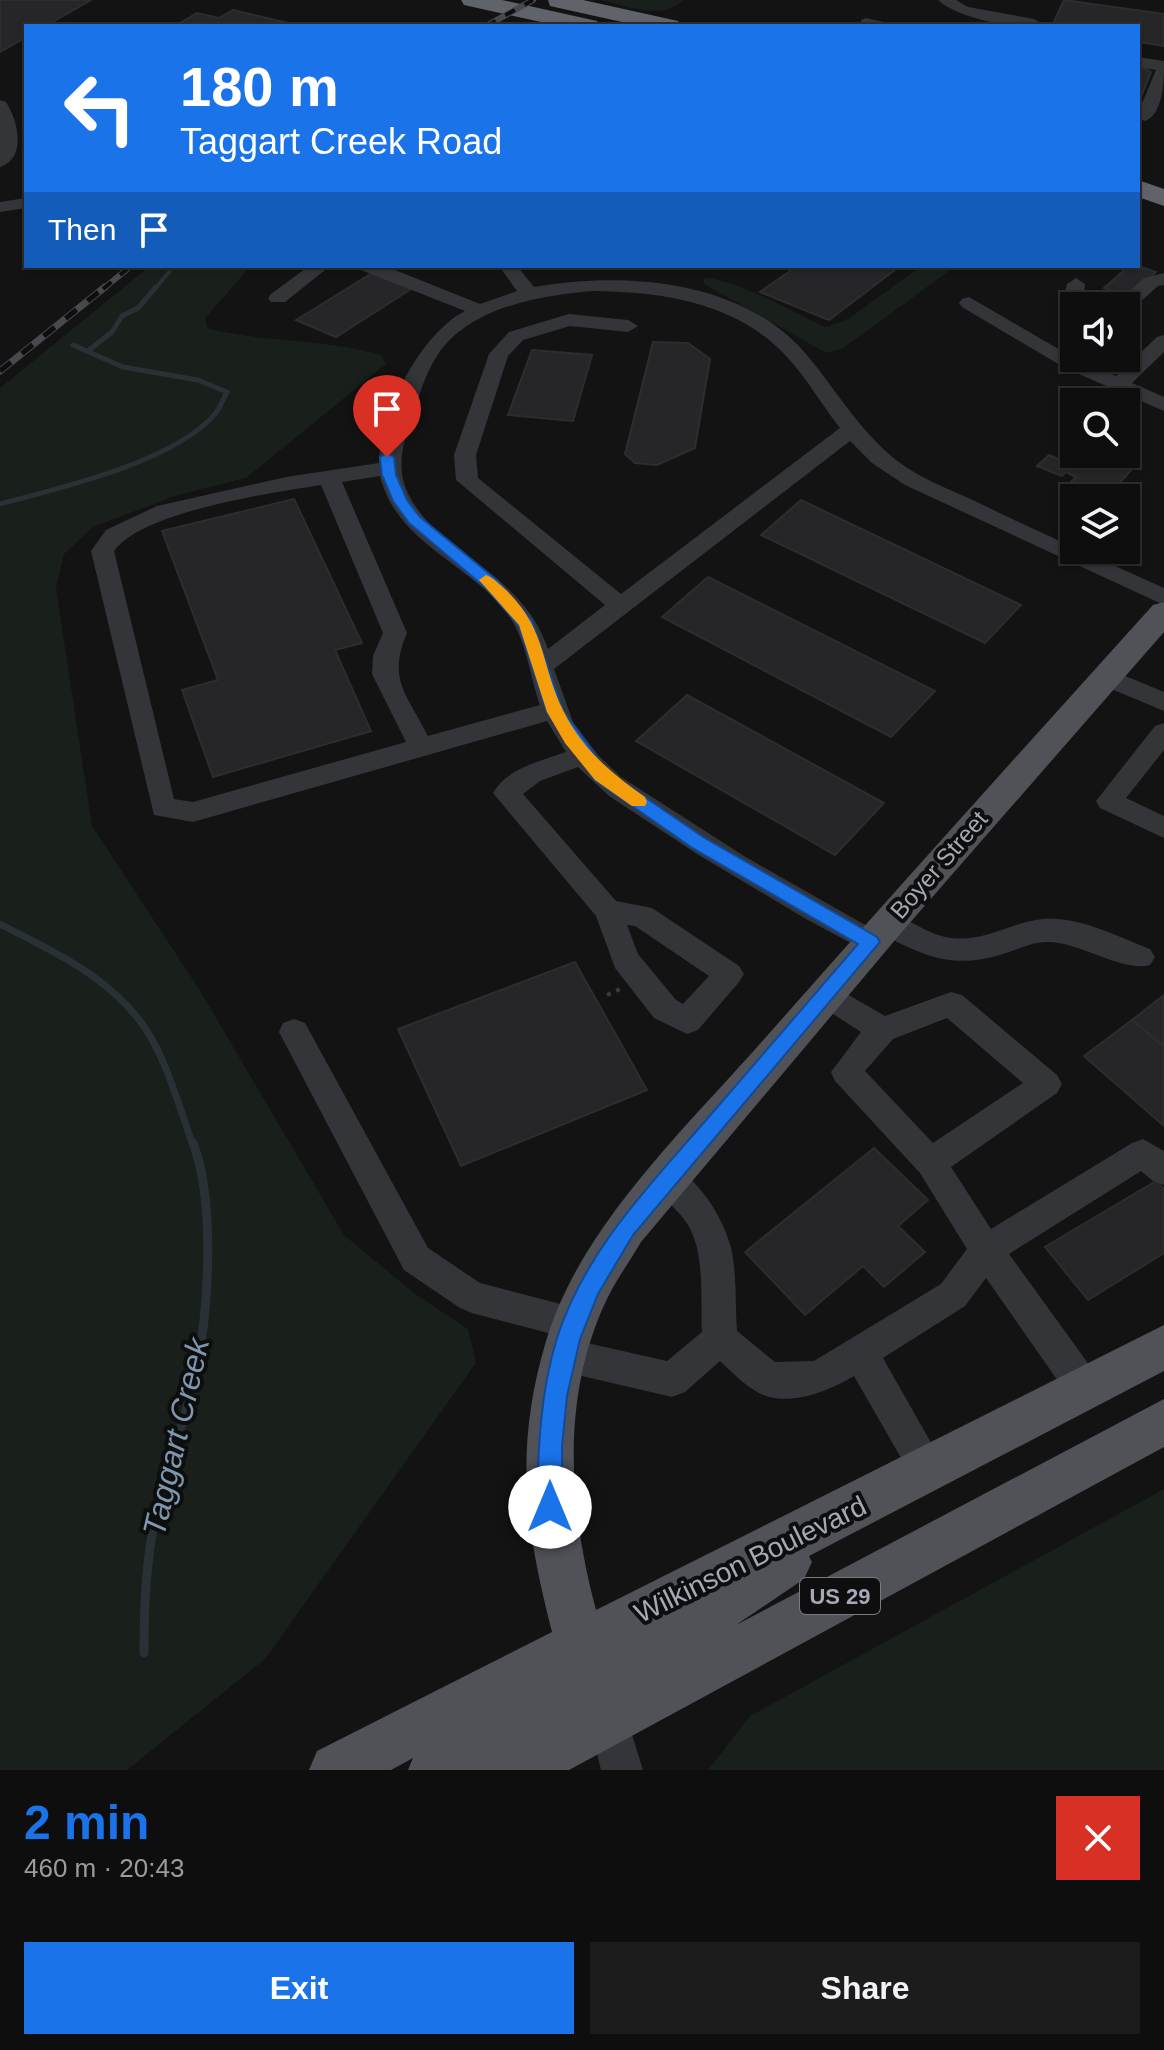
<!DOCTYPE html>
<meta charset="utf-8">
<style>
body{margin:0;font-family:Helvetica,sans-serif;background:#1c1c1d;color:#f1f3f6;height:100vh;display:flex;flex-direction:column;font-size:30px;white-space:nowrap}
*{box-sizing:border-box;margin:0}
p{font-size:26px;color:#9b9c9e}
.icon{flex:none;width:44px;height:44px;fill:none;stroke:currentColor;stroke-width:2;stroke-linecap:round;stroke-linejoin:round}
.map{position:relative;height:1770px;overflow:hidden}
.details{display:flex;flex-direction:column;background:#0e0e0f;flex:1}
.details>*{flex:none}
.hud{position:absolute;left:24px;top:24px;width:1116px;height:244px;border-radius:0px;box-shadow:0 2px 6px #0004,0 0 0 2px #2e2e2f;background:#1a73e8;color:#fff;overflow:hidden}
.buttons{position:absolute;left:1060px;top:292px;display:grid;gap:16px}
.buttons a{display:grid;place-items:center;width:80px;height:80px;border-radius:0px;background:#0e0e0f;box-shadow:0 2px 6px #0004,0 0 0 2px #2e2e2f;font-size:40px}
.pin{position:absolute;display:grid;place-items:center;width:68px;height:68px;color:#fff;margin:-82px -34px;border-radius:50% 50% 50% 0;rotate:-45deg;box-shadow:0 0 8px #0007}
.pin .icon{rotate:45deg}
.me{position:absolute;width:88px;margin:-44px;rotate:0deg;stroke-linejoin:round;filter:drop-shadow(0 0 6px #0008)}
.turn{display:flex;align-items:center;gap:28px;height:168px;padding:0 24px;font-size:36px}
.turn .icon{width:104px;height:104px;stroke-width:2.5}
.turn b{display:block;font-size:56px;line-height:68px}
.then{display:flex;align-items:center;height:76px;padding:0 24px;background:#0003;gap:16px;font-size:30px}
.round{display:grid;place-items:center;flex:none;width:84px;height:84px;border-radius:0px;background:#1c1c1d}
.overview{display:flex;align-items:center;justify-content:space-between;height:136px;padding:0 24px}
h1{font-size:48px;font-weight:700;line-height:60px;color:#1a73e8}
.button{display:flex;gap:16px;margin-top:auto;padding:16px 24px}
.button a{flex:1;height:92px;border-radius:0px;background:#1a73e8;color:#fff;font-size:32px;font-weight:700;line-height:92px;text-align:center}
.button a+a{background:#1c1c1d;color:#f1f3f6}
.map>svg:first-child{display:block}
</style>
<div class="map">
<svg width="1164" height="1770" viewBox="0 0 1164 1770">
<rect width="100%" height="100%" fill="#131314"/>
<g fill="#191f1a">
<path d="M600,0h84c-23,21 -56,6 -84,0z"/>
<path d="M150,266h101l-46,52 2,10c57,15 117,10 174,27l5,9 -140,114 -71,18 -82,31 -29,27 -8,34 36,238 107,163 145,246 70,58 54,36 8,34 -211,296 -138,111h-127v-1382z"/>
<path d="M921,266h35l-114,83 -16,4 -122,-69 -1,-5c23,-5 98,37 122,48l22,-7z"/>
<polygon points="1164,1489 1164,1770 708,1770 750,1716"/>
</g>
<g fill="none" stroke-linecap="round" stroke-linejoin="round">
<polyline stroke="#293137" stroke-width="4" points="155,289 174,266"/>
<g stroke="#293137" stroke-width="5">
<polyline points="88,351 112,332 122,316 138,308 156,287"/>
<path d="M0,504c60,-16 174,-42 215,-90 5,-6 8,-15 12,-22l-29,-12 -75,-13 -50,-22"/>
</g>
<path stroke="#293137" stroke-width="7" d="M0,924c51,26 104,50 140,97 26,34 38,84 53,124"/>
<path stroke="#293137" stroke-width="9" d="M144,1653c0,-48 2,-93 12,-140 10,-49 32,-97 41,-146 12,-62 18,-166 -4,-224"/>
</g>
<g fill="#262628" stroke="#2d2d30" stroke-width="2">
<polygon points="0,0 91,0 45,26 26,26 26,37 0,52"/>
<polygon points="1064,0 1164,14 1164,46 1138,42 1138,26 1052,26"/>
<polygon points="233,10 288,23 284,26 175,26 197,13 219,18"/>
<polygon points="1138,65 1151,72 1138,105"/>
<polygon points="797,266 900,266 829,320 760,292"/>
<polygon points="1129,266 1138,266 1156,272 1129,297 1104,288"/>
<polygon points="372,273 411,289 336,337 296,320"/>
<polygon points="653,342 688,343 710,359 695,448 657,465 635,463 625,454"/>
<polygon points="532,350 592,355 573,421 508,415"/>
<polygon points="1098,454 1133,468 1106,498 1070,483 1076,477 1066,472 1062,476 1037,466 1049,455 1065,462 1071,456 1088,463"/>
<polygon points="294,499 362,643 335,650 371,731 213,777 182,690 218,680 162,531"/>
<polygon points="801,500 1021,605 985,643 761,535"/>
<polygon points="708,577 935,691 891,737 662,617"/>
<polygon points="687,695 884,803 835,855 636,741"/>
<polygon points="575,962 647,1090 461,1166 398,1029"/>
<polygon points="1164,995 1164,1047 1132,1020"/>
<polygon points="1132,1020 1164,1047 1164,1126 1084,1056"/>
<polygon points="874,1148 928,1200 898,1226 925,1252 884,1287 863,1266 805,1315 745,1252"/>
<polygon points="1156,1181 1164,1189 1164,1253 1088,1300 1045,1247"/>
</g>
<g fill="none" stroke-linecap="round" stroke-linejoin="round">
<polyline stroke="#3a3c40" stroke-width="4" stroke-dasharray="4 6" stroke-linecap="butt" points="607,995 620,989"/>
<g fill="#343539" fill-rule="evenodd">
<path d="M938,0h18l12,7 66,12 8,5c-22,8 -87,-7 -104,-24z"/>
<polygon points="866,18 888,23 891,26 861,26 861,20"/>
<path d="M1138,57l26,4c0,18 0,53 -19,60l-6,-2 -1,-6 18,-43 -18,-3z"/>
<path d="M0,100l6,2c11,17 22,56 -6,65z"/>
<polygon points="26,198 26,208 0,212 0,202"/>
<polygon points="309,266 330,266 285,302 271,302 268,298 271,294"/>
<path d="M359,266h26l95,38 37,-13 -18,-25h18l17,21c90,-16 208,-8 272,67 33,39 57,84 100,113 22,15 48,24 71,35 63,31 123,57 187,86v17l-259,-120 -33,-22 -22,-22 -296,228 19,53 25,33 23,22 123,79 137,78 4,8 -4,8 -10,4 -65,-35 -109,-65 -88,-58 -31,-29 -38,14 -17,13 93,107 36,7 87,58 5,8 -5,8 -41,48 -11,4 -33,-16 -39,-50 -19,-52 -103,-123c14,-25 48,-32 73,-41l-19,-31 -354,101 -39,-7 -63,-264 15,-21 51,-24 129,-29 93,-14c2,-50 40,-128 86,-152l-104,-41zM594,291c71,1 144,12 194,67 19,21 34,47 52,70l-219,166 -143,-116 -2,-23 32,-99 15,-16 47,-14 58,6 10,-6 -10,-6 -59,-6 -60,18 -20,22 -35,101 2,25 149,125 -57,44c-27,-78 -101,-88 -137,-150 -16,-27 -9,-54 1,-82 7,-21 13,-43 25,-61 31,-49 105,-61 157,-65zM380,476c16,67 89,87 127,137 20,27 22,61 33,92l-112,31c-21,-42 -41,-56 -21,-103l-65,-151zM321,485l62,148 -10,23 -1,18 34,68 -213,60 -19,-3 -60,-248c29,-40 157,-58 207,-66zM627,925l8,1 74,50 -26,28 -7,-4 -38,-46z"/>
<polygon points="1164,273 1164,285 1158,286 1131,310 1126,311 1126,306 1114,306 1144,278"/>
<path d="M1076,278l9,6 -1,8 23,14c-16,0 -31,2 -43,-11l3,-11z"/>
<polygon points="969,297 1074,358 1116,376 1157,337 1164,335 1164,352 1132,383 1164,397 1164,411 1065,368 962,307 959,303 962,299"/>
<polygon points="1106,668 1164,692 1164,711 1097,683 1094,677 1097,671"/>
<polygon points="1164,723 1164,750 1126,798 1164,816 1164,838 1100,808 1096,801 1155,726"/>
<path d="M888,912c22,7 40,23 63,26 31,4 56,-13 85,-18 38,-7 80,16 114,29l5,8 -5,8c-24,8 -70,-22 -100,-23 -15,-1 -27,5 -41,10 -36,13 -66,12 -101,-5 -13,-6 -28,-12 -34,-24l4,-8z"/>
<path d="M826,982l59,34 66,-24 11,3 95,80 5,9 -5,9 -106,74 40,62 141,-86 11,-4 21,12v34l-11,-4 -12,-10 -132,83 89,123 5,12 -5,12 -13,6 -13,-6 -86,-123 -21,28 -82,52 64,113 -5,13 -13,5 -13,-5 -62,-108c-25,15 -66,32 -95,17 -14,-7 -27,-21 -39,-32l-35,31 -13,5 -107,-25 -12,-5 -6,-12 6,-12 12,-5 102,23 35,-29c-2,-34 4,-81 -16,-110 -11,-16 -27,-25 -35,-43l5,-10 11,-5c31,12 56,53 64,84 6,25 4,56 6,83l38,31 39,-1 127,-77 26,-35 -47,-76 -85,-92 -4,-9 30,-40 -45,-29 -5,-9 5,-9zM947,1018l76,65 -90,60 -68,-72 28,-32z"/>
<polygon points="294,1019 305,1023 428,1248 480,1283 587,1311 592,1323 587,1335 575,1340 472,1313 460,1308 404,1270 279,1032 283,1023"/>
<polygon points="609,1700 623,1706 643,1770 601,1770 589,1720 595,1706"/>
</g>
<path fill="#505258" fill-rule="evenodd" d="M1164,602v30l-263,301 -260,309c-11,19 -25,38 -34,57 -47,98 -38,211 -11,311l568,-285v46l-355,185 3,6 -8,17 -68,46 428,-226v48l-595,323h-161l5,-12 -22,12h-82l8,-19 235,-119c-27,-106 -38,-183 -6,-291 34,-115 142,-215 220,-304 128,-145 258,-289 387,-432z"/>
<g fill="#60636a" fill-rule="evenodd">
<polygon points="461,0 502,0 597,21 600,26 559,26 464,5"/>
<polygon points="548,0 583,0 678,21 681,26 640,26 550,6"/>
<polygon points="1138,180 1164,189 1164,206 1138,197"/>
</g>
<defs>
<g id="rail-far1">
<polyline points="486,26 533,0"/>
<polyline points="103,289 131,266"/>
</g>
<polyline id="rail" points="0,371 105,287"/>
</defs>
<use href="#rail-far1" stroke="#47494e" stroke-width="6"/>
<use href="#rail" stroke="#47494e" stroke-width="7"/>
<use href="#rail-far1" stroke="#0e0e0f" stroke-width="4" stroke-dasharray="11" stroke-linecap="butt"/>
<use href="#rail" stroke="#0e0e0f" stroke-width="5" stroke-dasharray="14" stroke-linecap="butt"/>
</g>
<path fill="#1a73e8" stroke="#114b97" stroke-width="2" d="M387,453l7,4 2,18 11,25 13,17 78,64 34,40 31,90 44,60 96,66 174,100 3,5 -247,293 -35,59 -18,45 -13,57 -5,50v61l-4,8 -8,4 -9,-4 -4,-8c1,-57 3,-114 20,-169 28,-87 91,-151 150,-219 50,-58 101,-117 151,-175l-167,-97 -96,-67 -48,-68 -28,-86 -32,-37 -78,-66 -16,-22 -11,-26 -2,-18z"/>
<path fill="#f59e0b" d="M486,575c8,3 13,9 20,15 42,41 34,75 58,122 18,37 48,62 81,85l2,5 -2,4h-13l-37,-26 -30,-37 -18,-31 -28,-87 -40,-45z"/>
<g text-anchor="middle" stroke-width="8" stroke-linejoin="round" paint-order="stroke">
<rect fill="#0e0e0f" stroke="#787a82" stroke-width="2" x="800" y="1578" width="80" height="36" rx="6"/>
<g font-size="22" font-weight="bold" fill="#a5a9b4">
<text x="840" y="1604">US 29</text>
</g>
<g font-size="24" fill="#a5a9b4" stroke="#0e0e0f">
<text transform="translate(939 865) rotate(-49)" y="8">Boyer Street</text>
</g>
<g font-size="28" fill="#a5a9b4" stroke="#0e0e0f">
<text transform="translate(750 1559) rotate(-26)" y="10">Wilkinson Boulevard</text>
</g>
<g font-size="32" font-style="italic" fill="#7d97ae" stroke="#0e0e0f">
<text transform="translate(176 1437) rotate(-77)" y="11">Taggart Creek</text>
</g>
</g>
</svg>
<div class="buttons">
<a><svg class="icon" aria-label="sound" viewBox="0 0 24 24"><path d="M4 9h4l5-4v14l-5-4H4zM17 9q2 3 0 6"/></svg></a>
<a><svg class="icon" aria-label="search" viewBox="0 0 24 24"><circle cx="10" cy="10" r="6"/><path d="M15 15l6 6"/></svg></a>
<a><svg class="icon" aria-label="layers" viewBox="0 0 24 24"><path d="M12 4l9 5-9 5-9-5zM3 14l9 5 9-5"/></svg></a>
</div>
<div class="pin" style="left:387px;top:457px;background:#d93025"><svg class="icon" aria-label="arrive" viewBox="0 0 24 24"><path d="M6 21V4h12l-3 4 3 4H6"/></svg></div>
<svg class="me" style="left:550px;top:1507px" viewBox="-20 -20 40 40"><circle r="19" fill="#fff"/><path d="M0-13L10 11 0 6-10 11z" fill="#1a73e8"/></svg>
<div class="hud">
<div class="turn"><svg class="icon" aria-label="left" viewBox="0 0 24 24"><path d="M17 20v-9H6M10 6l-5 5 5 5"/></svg><div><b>180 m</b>Taggart Creek Road</div></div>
<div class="then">Then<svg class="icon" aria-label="arrive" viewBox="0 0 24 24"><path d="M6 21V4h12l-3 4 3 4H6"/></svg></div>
</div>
</div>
<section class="details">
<div class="overview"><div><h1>2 min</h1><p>460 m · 20:43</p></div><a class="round" style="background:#d93025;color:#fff"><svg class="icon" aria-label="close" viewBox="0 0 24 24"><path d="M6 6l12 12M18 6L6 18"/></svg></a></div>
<div class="button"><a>Exit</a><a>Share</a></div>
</section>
